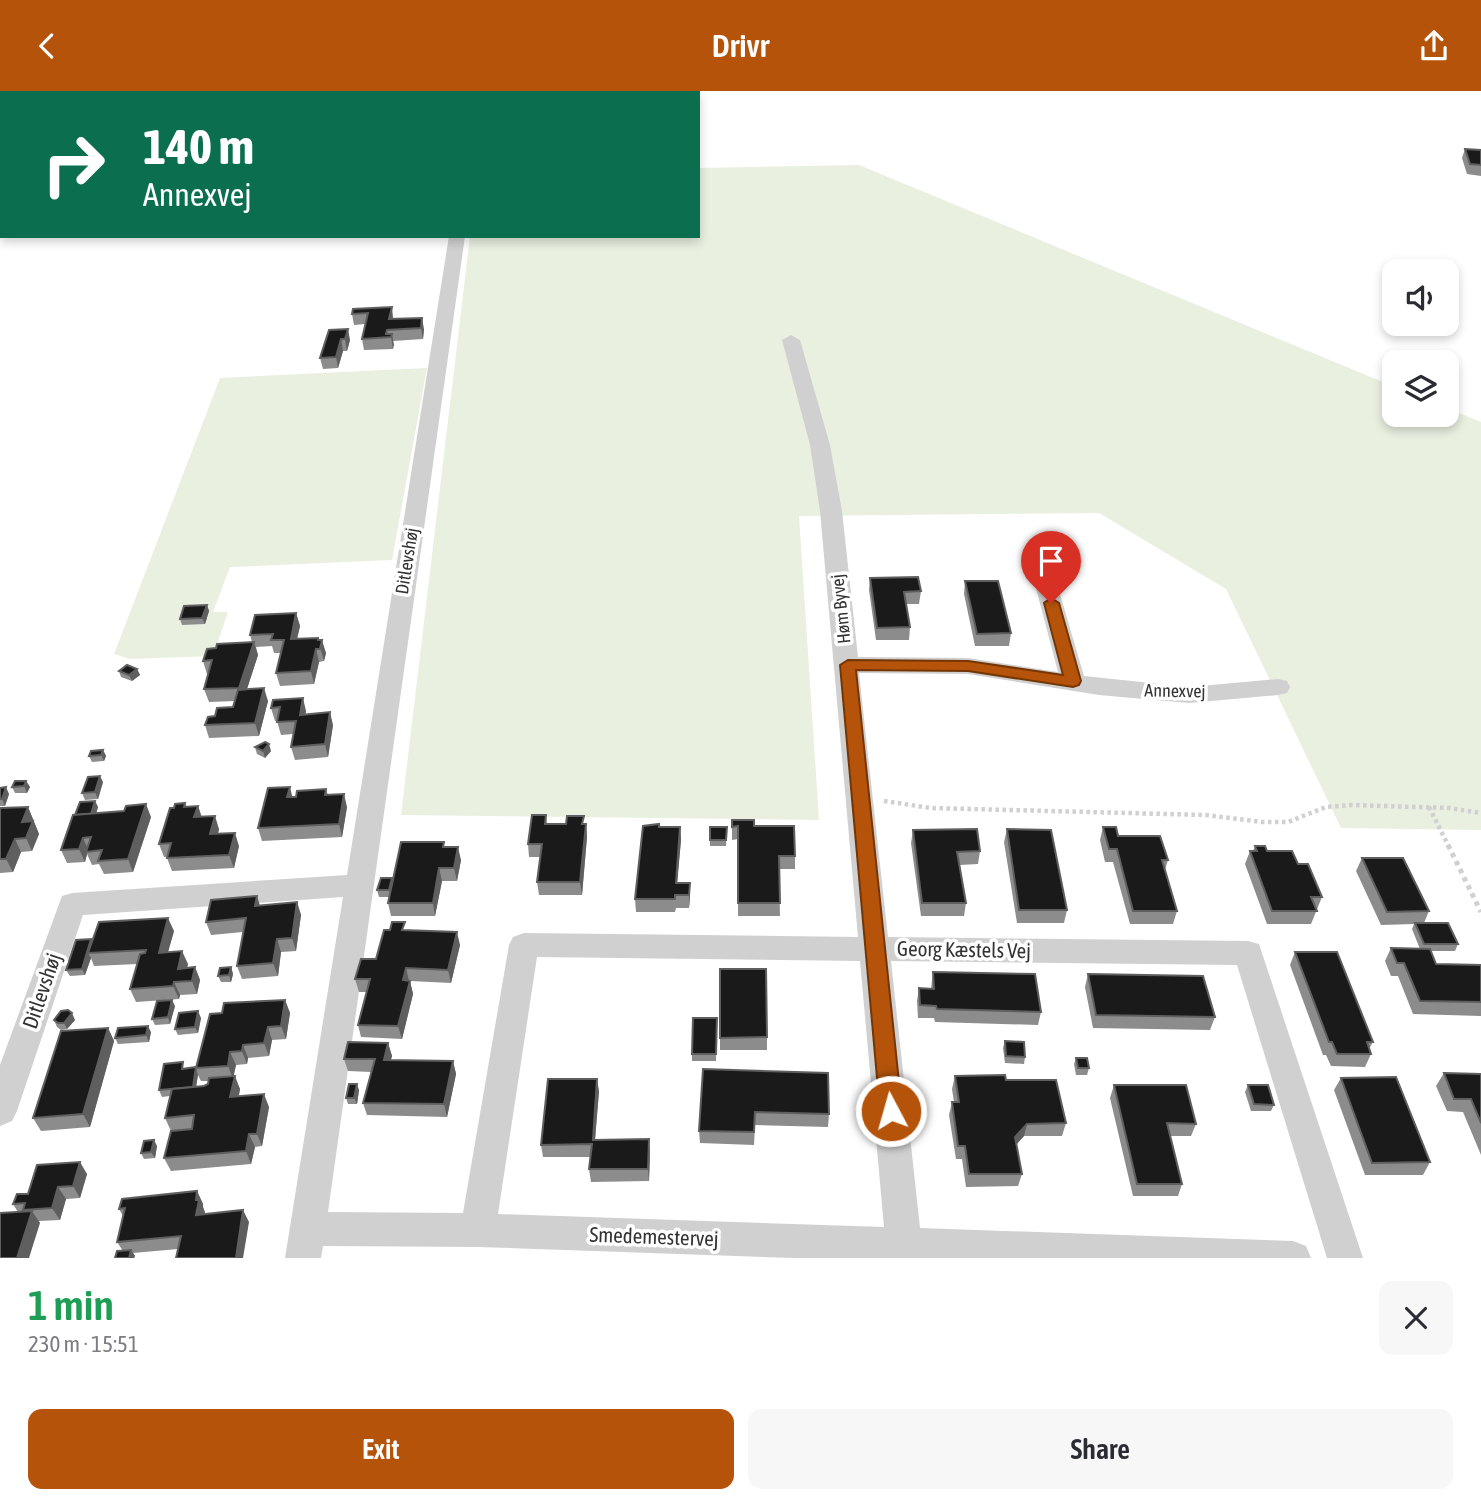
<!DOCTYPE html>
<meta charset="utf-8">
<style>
body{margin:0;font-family:"Asap Condensed",sans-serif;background:#f7f7f7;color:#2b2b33;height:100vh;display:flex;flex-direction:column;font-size:26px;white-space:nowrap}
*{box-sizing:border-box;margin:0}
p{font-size:23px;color:#7c7c81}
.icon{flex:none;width:38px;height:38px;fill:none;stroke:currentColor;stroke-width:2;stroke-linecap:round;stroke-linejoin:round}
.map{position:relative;height:1167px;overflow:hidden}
.sheet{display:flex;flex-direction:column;background:#fff;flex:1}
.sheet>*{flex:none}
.guide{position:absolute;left:0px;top:0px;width:700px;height:147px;box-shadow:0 4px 10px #0003;background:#0b6e4f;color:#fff;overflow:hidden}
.fabs{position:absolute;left:1382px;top:168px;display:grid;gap:14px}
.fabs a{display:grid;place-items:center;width:77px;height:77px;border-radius:14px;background:#fff;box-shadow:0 4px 10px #0003;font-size:35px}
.pin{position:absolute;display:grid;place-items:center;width:60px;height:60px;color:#fff;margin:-72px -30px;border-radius:50% 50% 50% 0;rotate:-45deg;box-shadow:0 0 7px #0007}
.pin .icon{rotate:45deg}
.me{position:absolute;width:77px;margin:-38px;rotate:354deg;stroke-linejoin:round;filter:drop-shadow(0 0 5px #0008)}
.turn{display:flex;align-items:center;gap:24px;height:147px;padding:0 28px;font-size:32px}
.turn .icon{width:91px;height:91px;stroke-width:2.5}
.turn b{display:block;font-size:49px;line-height:60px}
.round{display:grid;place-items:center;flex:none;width:74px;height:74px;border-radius:14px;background:#f7f7f7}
.overview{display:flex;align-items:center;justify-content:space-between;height:119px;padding:0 28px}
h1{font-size:42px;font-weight:600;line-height:52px;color:#1e9e55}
.button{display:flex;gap:14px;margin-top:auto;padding:14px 28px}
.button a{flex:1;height:80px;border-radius:14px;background:#b45309;color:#fff;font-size:28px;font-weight:600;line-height:80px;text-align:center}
.button a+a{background:#f7f7f7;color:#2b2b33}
header{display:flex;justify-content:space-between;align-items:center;height:91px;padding:0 28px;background:#b45309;color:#fff;font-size:32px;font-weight:600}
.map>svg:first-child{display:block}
</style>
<header><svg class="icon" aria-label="back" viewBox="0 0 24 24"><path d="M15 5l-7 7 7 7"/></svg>Drivr<svg class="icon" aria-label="share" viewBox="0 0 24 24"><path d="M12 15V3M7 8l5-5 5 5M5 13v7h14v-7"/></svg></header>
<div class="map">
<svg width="1481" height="1167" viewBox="0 0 1481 1167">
<rect width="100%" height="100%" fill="#fff"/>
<g fill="#e9f0e0">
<polygon points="859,74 1395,296 1395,324 1447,324 1447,317 1481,331 1481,739 1341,737 1226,498 1099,422 799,425 819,729 401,724 470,145 698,145 698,77"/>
<polygon points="427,277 392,469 230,476 213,521 228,521 213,565 130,568 114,563 220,287"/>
</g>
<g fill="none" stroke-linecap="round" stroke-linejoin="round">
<g stroke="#d0d0d0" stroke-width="4.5" stroke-dasharray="3.5 3.5" stroke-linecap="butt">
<polyline points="884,710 931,717 1206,724 1262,731 1288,731 1326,716 1352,714 1449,717 1481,722"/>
<polyline points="1429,716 1449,756"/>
</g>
<polyline stroke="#d0d0d0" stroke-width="5" stroke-dasharray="4.5 4.5" stroke-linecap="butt" points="1448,754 1481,821"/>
<g fill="#d0d0d0" fill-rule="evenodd">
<rect x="0" y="71" width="2" height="8"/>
<path d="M449,145h16l-137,976 135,1 46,-268 4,-8 11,-4 334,4 -38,-426 -10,-66 -28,-105 9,-5 9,5 30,105 12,66 16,146 110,1 90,14 -25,-95 3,-5h16l3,5 29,99 105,11 89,-8 9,2 3,6 -3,6 -9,2 -89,8 -90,-8 -131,-21 -109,-1 29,264 360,4 11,3 104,314h-36l-90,-293 -346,-4 29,267 373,13 13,5 5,12h-517l-316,-11 -155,-1 -2,12h-36l58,-361 -260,18 -66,196 -5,10 -12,5v-61l62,-169 10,-3 275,-18zM537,866l323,4 24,266 -386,-13z"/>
</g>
</g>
<g fill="#8c8c8c" fill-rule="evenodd">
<polygon points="1465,58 1481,59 1481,85 1467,83 1462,67"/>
<polygon points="353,218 393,227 424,238 423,248 393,250 393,258 364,259 362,248 365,233 354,234 352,223"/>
<polygon points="329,239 350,249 347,260 343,260 338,277 323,278 320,267"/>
<polygon points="870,487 921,500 919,513 906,513 910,536 909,549 876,549 869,499"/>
<polygon points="965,490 1011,542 1009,555 975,555 964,503"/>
<polygon points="207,514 209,520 205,533 182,534 180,528"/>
<polygon points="296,522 300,535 297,548 319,549 326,562 324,570 319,571 314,593 280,595 276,582 281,562 274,562 272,555 256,556 258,564 247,598 268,610 259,645 209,647 205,634 215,625 233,616 235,610 209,611 204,598 208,583 207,583 203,570 216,557 252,551 250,544"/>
<polygon points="137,578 140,584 132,590 121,586 119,580"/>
<polygon points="273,609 306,620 305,623 333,634 328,666 295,669 291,656 293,643 281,644 277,630 275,630 271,617"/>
<polygon points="255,656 271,660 265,667 257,663"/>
<polygon points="103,659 106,665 104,670 92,671 89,665"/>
<polygon points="26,690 30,696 27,702 15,702 12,696"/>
<polygon points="103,691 98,708 85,709 82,702"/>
<polygon points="0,697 9,703 5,715 0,715"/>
<polygon points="326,698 328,704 347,716 342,746 262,750 258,737 293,706"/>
<polygon points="95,710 98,716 96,723 151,726 133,781 104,783 99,773 92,774 87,763 85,771 67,772 61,759 75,724"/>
<polygon points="185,712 187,716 198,715 202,726 219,738 218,743 239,755 234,777 172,780 167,767 167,766 164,766 159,753 174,717"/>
<polygon points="28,716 39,743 32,760 21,761 13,781 0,782 0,717"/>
<polygon points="546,724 547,733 586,733 587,746 582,804 539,804 537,791 541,766 529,766 528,753"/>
<polygon points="732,729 754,735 795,765 795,778 779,778 780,825 738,825 738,748 732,749"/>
<polygon points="659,736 680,736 681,749 677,792 690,805 689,817 676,817 675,821 636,821 635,808"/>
<polygon points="710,736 727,736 726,755 710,755"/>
<polygon points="1103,736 1118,745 1168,769 1165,779 1177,820 1173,833 1130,833 1113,771 1105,771 1100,749"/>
<polygon points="1007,738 1067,819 1064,832 1017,832 1004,751"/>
<polygon points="913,739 980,760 978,773 960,774 966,812 964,825 921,825 911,752"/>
<polygon points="1255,755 1298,773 1322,806 1311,833 1267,833 1245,773 1250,760 1253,760"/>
<polygon points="445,756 461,769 457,790 442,790 435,825 391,825 388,812 389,806 379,806 377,799 392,787 393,789"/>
<polygon points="1362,767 1429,820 1424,832 1458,853 1455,860 1431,860 1436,873 1481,874 1481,925 1413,923 1398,885 1391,885 1385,870 1391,857 1420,858 1412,838 1414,833 1381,834 1356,780"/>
<polygon points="297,811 301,824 296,860 281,861 278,885 242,888 237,875 243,841 211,844 206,831 260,814"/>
<polygon points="407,839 460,854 451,892 410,890 413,903 402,948 361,946 358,934 367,901 359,901 355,888"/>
<polygon points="174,840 168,861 188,873 187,877 195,876 200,889 197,903 180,904 179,908 136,911 130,898 137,873 94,875 91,867 85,884 70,885 66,879 91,848 92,850"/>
<polygon points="1295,861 1373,951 1369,958 1371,963 1365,976 1331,975 1326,964 1323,964 1290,874"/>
<polygon points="231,876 233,883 231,891 221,891 218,885"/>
<polygon points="720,878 767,946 767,959 720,959"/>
<polygon points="933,881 1041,921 1038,934 935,931 934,927 918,927 917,910 919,897 931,898"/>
<polygon points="1088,883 1215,926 1210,939 1093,937 1085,896"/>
<path d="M285,909l5,13 -4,26 -14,1 -3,16 -21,2 -1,6 -11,1 -3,11 7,13 -1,7 30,11 -7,39 -7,1 -4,17 -80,7 -7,-13 7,-27 -6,-13 5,-22 -8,1 -3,-7 27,-22 10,-1 26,-54zM198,984l3,6h8l-1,3 -12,3z"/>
<polygon points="175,915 170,933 155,934 152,928"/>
<polygon points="201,927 198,942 178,944 175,938"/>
<polygon points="717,927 716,970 692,970 692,963"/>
<polygon points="54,929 75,929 67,938 61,939 57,936"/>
<polygon points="108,937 114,950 90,1036 41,1040 33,1027"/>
<polygon points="151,941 149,951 118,953 115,947"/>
<polygon points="1005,950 1025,966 1024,973 1005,972 1003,957"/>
<polygon points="388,952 392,965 391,969 453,970 456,983 447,1026 367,1024 363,1012 371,981 348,980 344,968"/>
<polygon points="1076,967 1089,977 1087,984 1076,984 1074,973"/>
<polygon points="703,978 829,1023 828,1036 755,1034 754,1054 700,1052 699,1040"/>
<polygon points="1444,982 1481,983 1481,1064 1463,1021 1447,1020 1436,995"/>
<polygon points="955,985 1006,989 1066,1032 1062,1045 1024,1045 1016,1054 1022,1083 1018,1095 966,1096 962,1068 956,1068 949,1024 952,1011 954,1011 952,998"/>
<polygon points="1341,987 1430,1071 1423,1084 1365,1084 1334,999"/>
<polygon points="1114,994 1196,1033 1191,1045 1170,1045 1182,1093 1178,1105 1133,1105 1110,1007"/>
<polygon points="1248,994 1274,1014 1271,1020 1251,1020 1245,1001"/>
<polygon points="359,999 357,1013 348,1013 346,1007"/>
<polygon points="599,1000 595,1049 650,1061 649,1090 591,1091 589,1078 590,1066 543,1066 541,1054"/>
<polygon points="157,1055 155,1067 144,1068 141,1062"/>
<polygon points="87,1083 80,1107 66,1108 60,1129 39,1130 40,1132 18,1121 13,1113 28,1103"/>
<polygon points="197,1100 203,1113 203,1116 205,1123 249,1131 178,1158 133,1162 135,1165 134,1167 115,1167 123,1160 117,1151 123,1125 119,1118"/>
</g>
<g fill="#5f5f5f">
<polygon points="392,216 393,227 391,239 389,228"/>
<polygon points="422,227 424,238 423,248 421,237"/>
<polygon points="348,238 350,249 347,260 345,248"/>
<polygon points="392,243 394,254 393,258 391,246"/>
<polygon points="341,248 343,260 338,277 336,266"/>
<polygon points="207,514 209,520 205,533 202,527"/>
<polygon points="296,522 300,535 294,561 291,548"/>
<polygon points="318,547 321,557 322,549 326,562 324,570 318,549"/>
<polygon points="254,551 258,564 243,610 239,597"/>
<polygon points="316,558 319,571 314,593 311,580"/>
<polygon points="137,578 140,584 132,590 129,584"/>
<polygon points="264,597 268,610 259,645 255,632"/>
<polygon points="303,607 306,620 303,636 300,624"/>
<polygon points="330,621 333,634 328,666 325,653"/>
<polygon points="269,653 271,660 265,667 263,660"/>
<polygon points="103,659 106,665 104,670 101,664"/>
<polygon points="100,685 103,691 98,708 95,701"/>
<polygon points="26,690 30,696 27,702 24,695"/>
<polygon points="6,696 9,703 5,715 2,708"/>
<polygon points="290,696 293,709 287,706"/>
<polygon points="344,703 347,716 342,746 339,733"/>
<polygon points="95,710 98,716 93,732 91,725"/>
<polygon points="146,713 151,726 133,781 128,768"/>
<polygon points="198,715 202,728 194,726"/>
<polygon points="28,716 39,743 32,760 26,747 22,731"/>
<polygon points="215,725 219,738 214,756 210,743"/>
<polygon points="586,733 587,746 582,804 580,791"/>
<polygon points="680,736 681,749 676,805 676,792"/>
<polygon points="235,742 239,755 234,777 229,764"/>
<polygon points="83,747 89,760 86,761 87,763 85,771 79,758"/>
<polygon points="15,748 21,761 13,781 6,768"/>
<polygon points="458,756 461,769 457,790 454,777"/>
<polygon points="439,777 442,790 435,825 433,812"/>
<polygon points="690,792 690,805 689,817 689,804"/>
<polygon points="257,805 261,818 255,815"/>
<polygon points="297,811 301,824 296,860 292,847"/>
<polygon points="168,827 174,840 164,875 159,862"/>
<polygon points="457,841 460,854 451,892 448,879"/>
<polygon points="91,848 94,855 88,862 91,867 85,884 82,878"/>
<polygon points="277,848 281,861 278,885 273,872"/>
<polygon points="182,860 188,873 183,891 178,878"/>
<polygon points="195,876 200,889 197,903 192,890"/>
<polygon points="231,876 233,883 231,891 229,884"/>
<polygon points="406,877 409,890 403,889"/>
<polygon points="410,890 413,903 402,948 398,935"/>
<polygon points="174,891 180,904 179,908 173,895"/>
<polygon points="172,909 175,915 170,933 168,926"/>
<polygon points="285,909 290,922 286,948 281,935"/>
<polygon points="198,920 201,927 198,942 195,936"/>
<polygon points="72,922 75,929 67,938 64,932"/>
<polygon points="148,935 151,941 149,951 146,944"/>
<polygon points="268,936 272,949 269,965 264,952"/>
<polygon points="108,937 114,950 90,1036 83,1023"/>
<polygon points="388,952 392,965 387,981 384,969"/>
<polygon points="243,954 248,967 247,973 242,960"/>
<polygon points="230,961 236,974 233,988 228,975"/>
<polygon points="453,970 456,983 447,1026 444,1013"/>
<polygon points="196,977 198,984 195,1002 193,996"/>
<polygon points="235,985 240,998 236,1018 230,1006"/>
<polygon points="597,988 599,1000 594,1061 593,1049"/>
<polygon points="357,993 359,999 357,1013 354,1007"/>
<polygon points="264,1003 269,1016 262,1055 257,1043"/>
<polygon points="1027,1033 1024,1045 1012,1058 1015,1046"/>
<polygon points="249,1043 255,1056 251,1073 246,1060"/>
<polygon points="649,1048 650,1061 649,1090 648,1078"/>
<polygon points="154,1049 157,1055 155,1067 151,1061"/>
<polygon points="80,1071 87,1083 80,1107 73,1095"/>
<polygon points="58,1096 66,1108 60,1129 52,1117"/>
<polygon points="197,1100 203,1113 203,1116 205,1121 202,1136 196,1124 196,1109"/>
<polygon points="243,1119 249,1131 243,1167 236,1167"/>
<polygon points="32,1120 40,1132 29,1167 17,1167"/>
<polygon points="131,1159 135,1165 134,1167 129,1167"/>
</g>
<g fill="#1a1a1a" stroke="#5f5f5f" stroke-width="2">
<polygon points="1465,58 1481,59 1481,74 1470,73"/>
<polygon points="392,216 389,228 422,227 421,237 387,239 386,243 392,243 391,246 362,248 368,222 352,223 353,218"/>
<polygon points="348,238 345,248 341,248 336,266 320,267 329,239"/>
<polygon points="918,486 921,500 904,501 910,536 877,537 870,487"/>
<polygon points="965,490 998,490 1011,542 977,543"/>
<polygon points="207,514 202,527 180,528 184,515"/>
<polygon points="296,522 291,548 318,547 318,549 322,549 320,558 316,558 311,580 276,582 284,549 271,549 273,543 250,544 255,524"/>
<polygon points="254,551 239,597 204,598 212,569 203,570 207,558 216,557 217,553"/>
<polygon points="127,574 137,578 129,584 119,580"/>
<polygon points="264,597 255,632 205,634 208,626 215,625 217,617 233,616 238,599"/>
<polygon points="303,607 300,624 330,621 325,653 291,656 296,630 277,631 280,616 271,617 273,609"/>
<polygon points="265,651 269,653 263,660 255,656"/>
<polygon points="103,659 101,664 89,665 91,660"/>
<polygon points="100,685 95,701 82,702 88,686"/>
<polygon points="15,690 26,690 24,695 12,696"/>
<polygon points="6,696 2,708 0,708 0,697"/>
<polygon points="290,696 287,706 296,706 297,700 326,698 325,704 344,703 339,733 258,737 268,697"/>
<polygon points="95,710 91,723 75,724 80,711"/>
<polygon points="185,712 184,716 198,715 194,726 215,725 210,743 235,742 229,764 167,767 171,752 159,753 170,717 174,717 175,713"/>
<polygon points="146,713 128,768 98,770 102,759 86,761 91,746 83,747 79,758 61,759 73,724 124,720 126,715"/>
<polygon points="28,716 22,731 33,730 26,747 15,748 6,768 0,768 0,717"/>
<polygon points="532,724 546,724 545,733 566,733 567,725 584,725 582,733 586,733 580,791 537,791 542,753 528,753"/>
<polygon points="732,729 754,729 754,735 794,735 795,765 779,765 780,812 738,812 738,735 732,736"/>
<polygon points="659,733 659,736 680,736 676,792 690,792 689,804 675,804 675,808 635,808 643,735"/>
<polygon points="710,736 727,736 726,749 710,749"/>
<polygon points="1103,736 1116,736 1118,745 1160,745 1168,769 1162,769 1177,820 1133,820 1117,758 1109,758"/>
<polygon points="977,738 980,760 957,761 966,812 922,812 913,739"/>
<polygon points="1007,738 1051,739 1067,819 1019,819"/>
<polygon points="401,751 444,751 443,756 458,756 454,777 439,777 433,812 388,812"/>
<polygon points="1255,755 1265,755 1267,760 1292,760 1298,773 1308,773 1322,806 1311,806 1317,820 1272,820 1250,760 1257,760"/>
<polygon points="1362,767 1403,767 1429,820 1387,821"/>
<polygon points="381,787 392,787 389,799 377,799"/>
<polygon points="257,805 255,815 297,811 292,847 277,848 273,872 237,875 246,827 206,831 211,809"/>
<polygon points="168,827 159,862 182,860 178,878 195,876 192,890 174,891 173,895 130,898 140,863 145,862 146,859 88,862 99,831"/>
<polygon points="392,831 405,831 402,839 457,841 448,879 406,877 403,889 410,890 398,935 358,934 370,888 355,888 361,868 376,868 384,839 390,839"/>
<polygon points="1415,832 1448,832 1458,853 1424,853"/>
<polygon points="91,848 82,878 66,879 76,849"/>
<polygon points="1391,857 1430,858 1436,873 1481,874 1481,911 1420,910 1404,872 1397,872"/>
<polygon points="1295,861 1337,861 1373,951 1367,951 1371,963 1337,963 1332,951 1329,951"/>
<polygon points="231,876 229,884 218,885 220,877"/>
<polygon points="720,878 766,878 767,946 720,947"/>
<polygon points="933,881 1035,883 1041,921 937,918 936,915 920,914 919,897 934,898"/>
<polygon points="1088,883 1203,885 1215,926 1096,924"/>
<polygon points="172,909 168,926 152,928 157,910"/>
<polygon points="285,909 281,935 268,936 264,952 243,954 242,960 230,961 228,975 196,977 210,923 222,922 224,912"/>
<polygon points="68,919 72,922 64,932 58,932 54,929 61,920"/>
<polygon points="198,920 195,936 175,938 179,922"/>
<polygon points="693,927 717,927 716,963 692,963"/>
<polygon points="148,935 146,944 115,947 118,937"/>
<polygon points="108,937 83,1023 33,1027 61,940"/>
<polygon points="1005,950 1024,951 1025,966 1006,965"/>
<polygon points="348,951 388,952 384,969 453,970 444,1013 363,1012 375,968 344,968"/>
<polygon points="1076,967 1087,967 1089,977 1078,977"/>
<polygon points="183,971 182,978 196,976 193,996 159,999 164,973"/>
<polygon points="703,978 828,982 829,1023 755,1021 754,1041 699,1040"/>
<polygon points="1444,982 1481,983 1481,1032 1471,1008 1454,1008"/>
<polygon points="1005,984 1006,989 1056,989 1066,1032 1027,1033 1015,1046 1022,1083 969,1083 965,1055 958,1055 952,1011 959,1011 955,985"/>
<polygon points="235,985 230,1006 264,1003 257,1043 249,1043 246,1060 164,1067 171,1040 192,1038 194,1024 165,1027 172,998 204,995 208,993 209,987"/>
<polygon points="1396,986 1430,1071 1372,1072 1341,987"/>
<polygon points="548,988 597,988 593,1049 649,1048 648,1078 589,1078 592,1053 541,1054"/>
<polygon points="349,993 357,993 354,1007 346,1007"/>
<polygon points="1114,994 1186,994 1196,1033 1167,1032 1182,1093 1137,1093"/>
<polygon points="1248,994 1268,994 1274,1014 1254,1013"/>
<polygon points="154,1049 151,1061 141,1062 144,1050"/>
<polygon points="80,1071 73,1095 58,1096 52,1117 23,1119 25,1112 13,1113 17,1103 28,1103 37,1074"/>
<polygon points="197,1100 196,1109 199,1109 196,1124 243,1119 236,1167 176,1167 181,1145 117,1151 125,1117 119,1118 122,1108"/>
<polygon points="32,1120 17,1167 0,1167 0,1122"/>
<polygon points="131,1159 129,1167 115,1167 117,1160"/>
</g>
<polygon fill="#b45309" stroke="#753606" stroke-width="2" points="1051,507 1059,512 1081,590 1079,594 1073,596 968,580 856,579 902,1020 899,1026 891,1029 883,1026 880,1020 840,574 848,569 968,570 1063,584 1044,512"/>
<g text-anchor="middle" stroke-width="7" stroke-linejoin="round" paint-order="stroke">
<g font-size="18" fill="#333" stroke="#fff">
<text transform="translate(407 470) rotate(-81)" y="6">Ditlevshøj</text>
<text transform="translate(841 518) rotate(-96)" y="6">Høm Byvej</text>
<text transform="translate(1175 600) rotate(1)" y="6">Annexvej</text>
</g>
<g font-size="21" fill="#333" stroke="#fff">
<text transform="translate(964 859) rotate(1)" y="7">Georg Kæstels Vej</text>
<text transform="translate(42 900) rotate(-71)" y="7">Ditlevshøj</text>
<text transform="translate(654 1146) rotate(2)" y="7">Smedemestervej</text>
</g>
</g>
</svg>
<div class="fabs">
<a><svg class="icon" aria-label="sound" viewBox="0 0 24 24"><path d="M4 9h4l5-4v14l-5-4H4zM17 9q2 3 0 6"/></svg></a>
<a><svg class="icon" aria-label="layers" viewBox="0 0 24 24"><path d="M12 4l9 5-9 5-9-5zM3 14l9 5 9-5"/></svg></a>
</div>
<div class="pin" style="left:1051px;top:512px;background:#d93025"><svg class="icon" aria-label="arrive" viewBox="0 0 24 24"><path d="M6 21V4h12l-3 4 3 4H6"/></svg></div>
<svg class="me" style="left:891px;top:1020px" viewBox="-20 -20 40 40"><circle r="17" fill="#b45309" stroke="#fff" stroke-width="3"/><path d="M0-11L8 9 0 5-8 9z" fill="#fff"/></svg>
<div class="guide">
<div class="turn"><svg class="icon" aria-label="right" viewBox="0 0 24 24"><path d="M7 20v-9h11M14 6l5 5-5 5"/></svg><div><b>140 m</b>Annexvej</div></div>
</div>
</div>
<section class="sheet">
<div class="overview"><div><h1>1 min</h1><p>230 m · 15:51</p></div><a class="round"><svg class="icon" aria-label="close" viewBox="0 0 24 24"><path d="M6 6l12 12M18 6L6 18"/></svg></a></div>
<div class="button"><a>Exit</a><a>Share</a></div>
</section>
